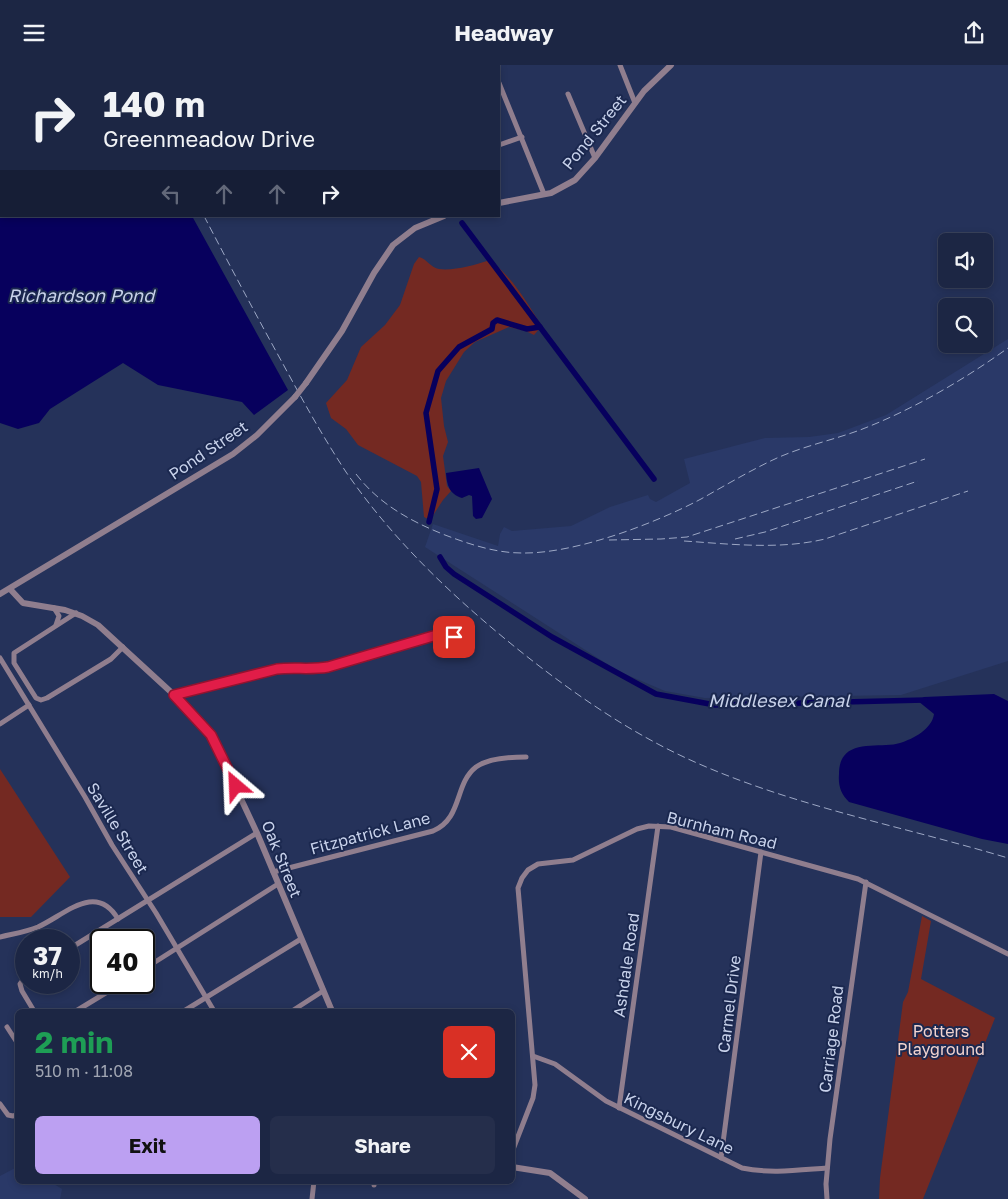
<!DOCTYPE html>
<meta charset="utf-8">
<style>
body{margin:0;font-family:"Golos Text",sans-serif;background:#252e4b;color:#f1f3f6;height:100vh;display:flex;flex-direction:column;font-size:19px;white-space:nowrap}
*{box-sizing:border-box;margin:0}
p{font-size:16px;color:#a0a5b2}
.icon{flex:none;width:28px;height:28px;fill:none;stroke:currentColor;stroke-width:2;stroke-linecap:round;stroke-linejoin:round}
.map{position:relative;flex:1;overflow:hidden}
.sheet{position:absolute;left:15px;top:944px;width:500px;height:175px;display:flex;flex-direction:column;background:#1c2644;border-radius:8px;box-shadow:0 2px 8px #0003,0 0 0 1px #3a435d}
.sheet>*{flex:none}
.banner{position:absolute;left:0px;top:0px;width:500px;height:152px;box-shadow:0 2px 8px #0003,0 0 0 1px #3a435d;background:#1c2644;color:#f1f3f6;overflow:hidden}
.controls{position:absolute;left:938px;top:168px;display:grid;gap:10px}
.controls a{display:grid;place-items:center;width:55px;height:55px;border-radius:8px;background:#1c2644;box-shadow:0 2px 8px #0003,0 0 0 1px #3a435d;font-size:25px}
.speed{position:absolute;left:15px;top:864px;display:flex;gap:10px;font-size:25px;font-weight:700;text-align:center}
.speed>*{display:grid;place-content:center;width:65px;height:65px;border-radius:50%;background:#1c2644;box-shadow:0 2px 8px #0003,0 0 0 1px #3a435d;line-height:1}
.speed small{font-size:12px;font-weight:400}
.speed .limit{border:2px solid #111;border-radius:8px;background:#fff;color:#111}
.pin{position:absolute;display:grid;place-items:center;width:42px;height:42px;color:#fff;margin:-21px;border-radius:10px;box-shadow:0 2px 8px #0006}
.me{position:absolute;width:55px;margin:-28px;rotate:334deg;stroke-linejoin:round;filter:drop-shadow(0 0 4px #0008)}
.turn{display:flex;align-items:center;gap:18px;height:105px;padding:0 20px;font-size:22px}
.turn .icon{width:65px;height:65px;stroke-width:2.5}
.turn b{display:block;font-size:35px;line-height:42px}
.lanes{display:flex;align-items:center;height:48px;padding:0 20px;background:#0003;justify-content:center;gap:25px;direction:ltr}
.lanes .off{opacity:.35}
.round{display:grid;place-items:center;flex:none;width:52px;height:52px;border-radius:8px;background:#252e4b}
.head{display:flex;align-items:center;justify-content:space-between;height:85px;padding:0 20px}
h1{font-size:30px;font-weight:700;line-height:38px;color:#1e9e55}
.cta{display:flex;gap:10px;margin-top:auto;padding:10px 20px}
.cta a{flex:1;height:58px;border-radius:8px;background:#bca0f2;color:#111;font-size:20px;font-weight:700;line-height:58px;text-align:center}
.cta a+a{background:#252e4b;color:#f1f3f6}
header{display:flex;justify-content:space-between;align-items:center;height:65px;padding:0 20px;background:#1c2644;font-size:22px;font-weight:700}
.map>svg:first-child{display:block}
</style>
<header><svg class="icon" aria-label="menu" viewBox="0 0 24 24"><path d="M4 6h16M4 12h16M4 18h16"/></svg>Headway<svg class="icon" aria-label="share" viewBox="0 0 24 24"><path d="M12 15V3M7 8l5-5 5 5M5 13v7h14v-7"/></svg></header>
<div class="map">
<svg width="1008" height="1134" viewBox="0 0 1008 1134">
<rect width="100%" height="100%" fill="#25325a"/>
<g fill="#2a3968">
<polygon points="1008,274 1008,596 901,630 705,633 665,626 618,606 425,482 433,459 498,481 500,469 504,462 512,466 571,461 610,442 648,430 650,434 656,437 690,418 684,394 765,373 809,372 838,368 886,350"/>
<polygon points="17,1102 18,1116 49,1116 62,1124 60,1134 0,1134 0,1111"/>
</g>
<g fill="#742922">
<path d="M419,192c8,2 12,11 20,12 14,2 36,-4 48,-8 21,7 43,47 55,65l-8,9 -8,-4 -17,-4 -34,15 -11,10 -18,29 -5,17 3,28 4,16 -5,14 4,30 4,5 -8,9 -13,20 -6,-3 -3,-35 -4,-6 -59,-31 -12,-16 -15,-11 -5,-15 21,-23 14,-33 24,-22 15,-20 14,-41z"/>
<polygon points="0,704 70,812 31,852 0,852"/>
<polygon points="922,851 931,856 921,914 995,953 923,1134 879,1134 880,1113 903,937 908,927"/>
</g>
<g fill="#07005d">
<polygon points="0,0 68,1 1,1 1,151 192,151 288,325 254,350 242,337 158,320 123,298 50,344 39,358 18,364 0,358"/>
<path d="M479,403l13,31 -10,19 -6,1 -3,-3 -1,-20 -3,-1 -7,3c-13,-4 -15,-13 -16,-25z"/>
<path d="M994,629l14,7v143l-26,-5 -133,-37c-8,-8 -11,-16 -10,-28 0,-6 1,-13 5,-18 11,-15 40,-8 56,-13 13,-4 32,-14 34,-29l-16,-13 6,-4z"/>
</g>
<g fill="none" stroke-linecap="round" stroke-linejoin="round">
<g stroke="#07005d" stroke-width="5.5">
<polyline points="395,0 395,1"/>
<polyline points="462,158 654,414"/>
<polyline points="429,457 437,424 426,348 438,306 459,282 492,264 493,258 497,255 527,264 540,262"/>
<polyline points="440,492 446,502 454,509 552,572 656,629 715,640 925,635"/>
</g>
<g stroke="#907e8e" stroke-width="5">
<polyline points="492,0 492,1"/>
<polyline points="620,0 635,38"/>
<polyline points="499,18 544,129"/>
<polyline points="568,29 595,93"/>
<polyline points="499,80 522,72"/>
<polyline points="54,543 59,551 56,560"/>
<polyline points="76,548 14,588 14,598 36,633 41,635 47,633 111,594 123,582"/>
<polyline points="0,593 85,732 112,780 156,848 214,946"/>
<path d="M174,630l103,-26c17,-2 34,1 51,-2l112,-33 14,3"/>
<polyline points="0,659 29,640"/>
<path d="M273,807l160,-41c30,-13 21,-47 43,-64 13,-9 35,-10 50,-10"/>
<path d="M0,872c12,-3 26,-5 38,-10 28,-13 58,-45 80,-8"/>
<polyline points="69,884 257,768"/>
<polyline points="144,904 278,819"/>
<polyline points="26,911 20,919 22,926 34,946"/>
<polyline points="76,946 122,918"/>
<polyline points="184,946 301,874"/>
<polyline points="292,946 323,926"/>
<polyline points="7,962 18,979"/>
<path d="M533,991l22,8 51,37 136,67c28,6 57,2 85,0"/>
<polyline points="0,1039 8,1050 13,1051 18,1049"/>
<polyline points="619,1043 658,761"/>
<polyline points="512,1087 533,1033 535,1020 518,823 522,813 528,805 538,799 573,795 637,764 649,761 671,762 858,814 1008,889"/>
<polyline points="721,1093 761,787"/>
<polyline points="374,1120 374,1116"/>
<polyline points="312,1134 314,1116"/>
<polyline points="827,1134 826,1119 830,1074 866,817"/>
</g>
<g stroke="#907e8e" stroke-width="6">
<polyline points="499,138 551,128 575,115 595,93 644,26 671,0"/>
<polyline points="306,318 342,266 374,208 393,180 415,163 444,151"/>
<polyline points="10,524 23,538 65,545 82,551 98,560 184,639 211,670 257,768 332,946"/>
<polyline points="0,529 233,389 257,370 295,332"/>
<polyline points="512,1102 550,1108 585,1134"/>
</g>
<g stroke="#9da8c5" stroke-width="1" stroke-dasharray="8 4" stroke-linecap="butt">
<polyline points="123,0 123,1"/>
<path d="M204,151c26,50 52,99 79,148 20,37 40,73 63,108 47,68 105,123 169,175 56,45 116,87 182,116 100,44 208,64 311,95"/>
<path d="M356,409c23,30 54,47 89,61 24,9 50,18 77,18 52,1 132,-29 179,-54 25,-14 50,-29 76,-41 27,-12 56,-18 83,-28 52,-20 102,-49 148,-82"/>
<polyline points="735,474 765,467 918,416"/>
<polyline points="609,475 661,474 687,472 925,394"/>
<path d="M684,476c46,3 95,9 141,-2l143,-48"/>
</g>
<polyline stroke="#907e8e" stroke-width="6" points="295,332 306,318"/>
</g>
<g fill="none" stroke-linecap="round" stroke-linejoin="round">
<defs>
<path id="route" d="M236,721l-25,-51 -37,-40 103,-26c17,-2 34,1 51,-2l112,-33 14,3"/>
</defs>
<use href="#route" stroke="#92132f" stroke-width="12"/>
<use href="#route" stroke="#e11d48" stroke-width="9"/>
</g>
<g text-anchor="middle" stroke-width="4" stroke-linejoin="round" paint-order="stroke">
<g font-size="16" fill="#c8d2eb" stroke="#1b284f">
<text transform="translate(594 67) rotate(-51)" y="6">Pond Street</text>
<text transform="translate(208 385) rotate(-34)" y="6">Pond Street</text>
<text transform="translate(118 763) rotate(59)" y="6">Saville Street</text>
<text transform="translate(722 765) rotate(14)" y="6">Burnham Road</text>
<text transform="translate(370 768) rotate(-15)" y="6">Fitzpatrick Lane</text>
<text transform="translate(282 794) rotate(68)" y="6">Oak Street</text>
<text transform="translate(626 900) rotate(-82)" y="6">Ashdale Road</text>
<text transform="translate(729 939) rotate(-83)" y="6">Carmel Drive</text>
<text transform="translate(831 974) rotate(-83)" y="6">Carriage Road</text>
<text transform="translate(679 1058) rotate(26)" y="6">Kingsbury Lane</text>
</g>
<g font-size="16" fill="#f2d3ce" stroke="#1b284f">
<text x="941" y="972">Potters<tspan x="941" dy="18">Playground</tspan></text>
</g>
<g font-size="18" font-style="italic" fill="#c7d1e9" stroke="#1b284f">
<text x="81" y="237">Richardson Pond</text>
<text x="779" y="642">Middlesex Canal</text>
</g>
</g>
</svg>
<div class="controls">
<a><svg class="icon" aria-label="sound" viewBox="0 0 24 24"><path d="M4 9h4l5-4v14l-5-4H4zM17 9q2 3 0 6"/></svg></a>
<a><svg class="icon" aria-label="search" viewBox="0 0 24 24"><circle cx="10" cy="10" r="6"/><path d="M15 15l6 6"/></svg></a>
</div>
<div class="speed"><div>37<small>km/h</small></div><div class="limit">40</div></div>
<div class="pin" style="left:454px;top:572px;background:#d93025"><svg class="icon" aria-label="arrive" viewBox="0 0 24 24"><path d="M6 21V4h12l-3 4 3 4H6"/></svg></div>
<svg class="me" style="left:236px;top:721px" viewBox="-20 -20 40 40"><path d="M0-17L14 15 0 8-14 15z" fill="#e11d48" stroke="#fff" stroke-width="4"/></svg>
<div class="banner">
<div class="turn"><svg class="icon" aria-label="right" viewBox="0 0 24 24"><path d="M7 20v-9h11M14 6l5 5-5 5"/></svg><div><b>140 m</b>Greenmeadow Drive</div></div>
<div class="lanes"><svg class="icon off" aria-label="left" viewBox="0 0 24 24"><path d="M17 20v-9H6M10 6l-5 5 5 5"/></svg><svg class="icon off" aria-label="ahead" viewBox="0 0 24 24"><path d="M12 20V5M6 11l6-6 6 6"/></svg><svg class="icon off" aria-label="ahead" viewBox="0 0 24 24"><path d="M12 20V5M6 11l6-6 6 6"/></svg><svg class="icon" aria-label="right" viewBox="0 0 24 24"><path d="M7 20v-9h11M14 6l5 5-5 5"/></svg></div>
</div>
<section class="sheet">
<div class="head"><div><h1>2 min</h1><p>510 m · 11:08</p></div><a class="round" style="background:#d93025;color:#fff"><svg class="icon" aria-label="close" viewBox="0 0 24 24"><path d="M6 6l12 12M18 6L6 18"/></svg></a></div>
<div class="cta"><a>Exit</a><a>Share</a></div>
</section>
</div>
